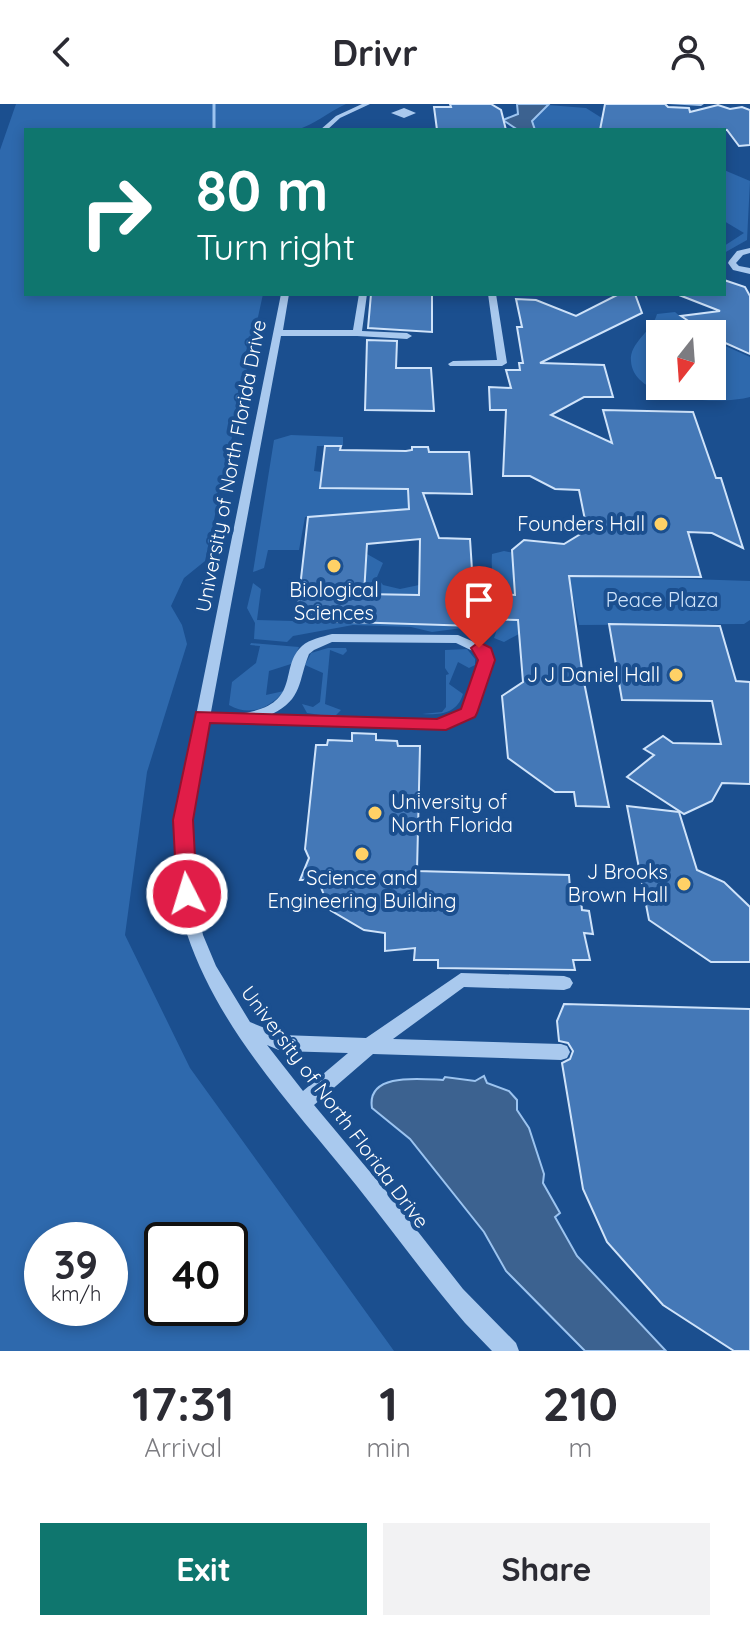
<!DOCTYPE html>
<style>
body{margin:0;font-family:Quicksand,sans-serif;background:#f2f2f3;color:#2b2b33;height:100vh;display:flex;flex-direction:column;font-size:30px;white-space:nowrap}
*{box-sizing:border-box;margin:0}
p{font-size:26px;color:#7c7c81}
.icon{flex:none;width:44px;height:44px;fill:none;stroke:currentColor;stroke-width:2;stroke-linecap:round;stroke-linejoin:round}
.map{position:relative;height:1247px;overflow:hidden}
.details{display:flex;flex-direction:column;background:#fff;flex:1}
.details>*{flex:none}
.banner{position:absolute;left:24px;top:24px;width:702px;height:168px;border-radius:0px;box-shadow:0 4px 12px #0003;background:#0f766e;color:#fff;overflow:hidden}
.needle{width:52px;rotate:197deg}
.buttons{position:absolute;left:646px;top:216px;display:grid;gap:16px}
.buttons a{display:grid;place-items:center;width:80px;height:80px;border-radius:0px;background:#fff;box-shadow:0 4px 12px #0003;font-size:40px}
.speed{position:absolute;left:24px;top:1118px;display:flex;gap:16px;font-size:40px;font-weight:700;text-align:center}
.speed>*{display:grid;place-content:center;width:104px;height:104px;border-radius:50%;background:#fff;box-shadow:0 4px 12px #0003;line-height:1}
.speed small{font-size:20px;font-weight:400}
.speed .limit{border:4px solid #111;border-radius:12px;background:#fff;color:#111}
.pin{position:absolute;display:grid;place-items:center;width:68px;height:68px;color:#fff;margin:-82px -34px;border-radius:50% 50% 50% 0;rotate:-45deg;box-shadow:0 0 8px #0007}
.pin .icon{rotate:45deg}
.me{position:absolute;width:88px;margin:-44px;rotate:355deg;stroke-linejoin:round;filter:drop-shadow(0 0 6px #0008)}
.turn{display:flex;align-items:center;gap:28px;height:168px;padding:0 40px;font-size:36px}
.turn .icon{width:104px;height:104px;stroke-width:2.5}
.turn b{display:block;font-size:56px;line-height:68px}
.eta{display:flex;justify-content:space-evenly;align-items:center;height:136px;text-align:center}
.eta b{font-size:48px;font-weight:700;line-height:56px}
.cta{display:flex;gap:16px;margin-top:auto;padding:16px 40px}
.cta a{flex:1;height:92px;border-radius:0px;background:#0f766e;color:#fff;font-size:32px;font-weight:700;line-height:92px;text-align:center}
.cta a+a{background:#f2f2f3;color:#2b2b33}
header{display:flex;justify-content:space-between;align-items:center;height:104px;padding:0 40px;background:#fff;font-size:36px;font-weight:700}
.map>svg:first-child{display:block}
</style>
<header><svg class="icon" aria-label="back" viewBox="0 0 24 24"><path d="M15 5l-7 7 7 7"/></svg>Drivr<svg class="icon" aria-label="person" viewBox="0 0 24 24"><circle cx="12" cy="8" r="4"/><path d="M4 21q1-7 8-7t8 7"/></svg></header>
<div class="map">
<svg width="750" height="1247" viewBox="0 0 750 1247">
<rect width="100%" height="100%" fill="#1b4f8f"/>
<g fill="#2e69ad" fill-rule="evenodd">
<path d="M16,0h330c-18,8 -32,21 -50,26h-270v164h237l-58,267 -21,17 -13,28 11,19 5,19 -40,128 -22,163 65,133 204,283h-394v-1201zM42,1136h68v68h-68zM162,1136h68v68h-68z"/>
<polygon points="548,1 586,4 605,16 635,26 535,26 531,18"/>
<polygon points="724,66 750,77 747,136 724,149 724,142 744,129 724,117"/>
<path d="M675,208l26,22h-41v52h52v-46l38,17v40c-28,8 -117,5 -119,-36 -2,-18 22,-31 26,-47z"/>
<polygon points="291,331 343,333 343,342 317,342 314,367 322,368 321,384 405,385 411,387 427,404 305,413 299,446 268,446 264,464 253,468 274,336"/>
<path d="M504,447l15,3 -7,4 7,76 -15,8 -10,-4c16,-43 -5,-45 -2,-84z"/>
<polygon points="367,450 383,459 377,473 383,481 400,485 419,481 419,491 364,490"/>
<polygon points="600,472 750,477 750,516 744,520 579,521 569,474"/>
<polygon points="253,479 261,485 257,516 475,522 475,517 493,518 488,531 462,524 432,528 411,523 353,521 293,532 287,538 254,535 255,519 247,504"/>
<path d="M251,539l48,4 -8,17 -22,7 -3,24 18,-4c-14,17 -34,26 -55,14l3,-23 24,-19 4,-17 -10,-1z"/>
<polygon points="328,544 346,544 347,547 343,551 330,546 325,600 341,606 334,613 307,609 302,600 313,603 320,598 323,569 305,561 311,549"/>
<path d="M467,545l8,10v6l-6,3 -11,-6 -9,22 14,10c-6,20 -23,21 -41,20l20,-2 4,-5v-32l3,-1 -4,-6v-18z"/>
</g>
<g fill="#3c6290" stroke="#9cc4f0" stroke-width="2">
<polygon points="517,0 549,0 532,17 535,26 518,26 503,16 518,10"/>
<path d="M484,972l3,7 22,8 8,9v10l12,18 15,46 -1,9 17,30 -5,4 22,39 89,95h-81l-79,-80 -22,-39 -74,-93 -38,-31c-6,-36 49,-29 71,-28l2,-3 30,4z"/>
</g>
<g fill="none" stroke-linecap="round" stroke-linejoin="round">
<polyline stroke="#9cc4f0" stroke-width="3" points="214,0 214,26"/>
</g>
<g fill="#4478b7" stroke="#cfe3fa" stroke-width="2" fill-rule="evenodd">
<polygon points="450,0 491,0 501,6 506,26 437,26 434,3 451,3"/>
<polygon points="605,0 665,0 668,3 689,4 690,8 718,1 730,5 742,3 750,6 750,41 739,42 727,26 600,26"/>
<polygon points="724,176 745,183 750,192 750,250 712,233 681,212 720,207 679,191 724,190"/>
<polygon points="371,190 432,190 432,228 368,224"/>
<path d="M619,190h16l7,19 -102,50 64,2 9,32h-29l-33,18 61,28 -9,-33 90,2 23,66h5l22,70 -31,-15 -24,-1 13,45 -132,-1 14,101 26,130 -33,-1 -2,-14h-19l-47,-34 -6,-62 21,-14 -5,-62 -43,-1v7l-158,-5 1,-7h-21l11,-97 101,-8 -1,-20 -88,-1 5,-42h16l-1,4 66,1 6,-1v-3h16l1,5h40l3,42 -49,-1 16,45 31,1 3,46 11,1v7l31,2 -3,-45 12,-10 40,4 23,-14 -8,-40 -24,-1 -25,-13h-27l3,-66h-16l-1,-23 22,1 -5,-18h14l-1,-7h4l-6,-36h5l-6,-28 20,1 40,16zM420,435l-1,56 -55,-1 3,-50z"/>
<polygon points="367,236 397,237 396,264 431,264 434,307 365,306"/>
<polygon points="609,520 720,522 736,577 750,578 750,680 722,679 712,697 684,710 627,673 654,651 644,645 663,632 673,639 721,640 712,597 622,596"/>
<polygon points="352,629 376,630 376,636 397,637 398,642 420,642 417,767 569,771 570,785 580,785 582,806 589,807 593,830 584,829 590,856 573,856 575,866 438,864 438,856 414,856 415,844 385,847 385,829 364,826 330,806 318,776 300,776 309,754 305,745 316,641 327,641 328,636 352,637"/>
<polygon points="627,702 679,708 697,766 724,778 750,803 750,858 711,858 649,816"/>
<polygon points="564,900 750,905 750,1247 734,1247 663,1201 607,1138 583,1085 562,959 570,955 573,947 568,939 559,937 557,917"/>
</g>
<g fill="none" stroke-linecap="round" stroke-linejoin="round">
<g fill="#a9c9ee" fill-rule="evenodd">
<polygon points="362,0 370,0 340,14 327,26 320,26 336,12"/>
<polygon points="668,0 704,0 701,2"/>
<polygon points="404,4 416,9 404,14 391,9"/>
<polygon points="750,144 750,149 743,151 736,159 739,162 750,164 750,170 733,166 728,159 729,157 737,147"/>
<path d="M281,190h8l-6,36h70l6,-36h8l-5,37 45,2 5,3 -5,3 -50,-3h-76l-70,376c12,0 27,3 39,0 51,-11 29,-45 52,-66 8,-7 20,-9 30,-12l126,1 32,14 3,11 -20,56 -34,14 -230,-9 -18,99 3,72 9,43 13,31 34,56 32,13 84,3 95,-65 103,3 6,2 3,5 -3,5 -6,2 -100,-3 -71,52 168,5 6,2 3,6 -3,6 -6,2 -188,-6 -59,51 72,86 77,98 53,54 3,8h-27l-27,-28c-38,-44 -72,-92 -109,-138 -62,-77 -137,-155 -169,-251 -13,-36 -12,-76 -12,-114zM332,538l124,1 23,11v6l-17,50 -24,10 -166,-6c31,-15 26,-33 37,-60l5,-4zM267,941l14,6 67,2 -45,38z"/>
<polygon points="488,190 496,190 507,259 502,262 450,262 448,260 453,257 497,256"/>
</g>
</g>
<polygon fill="#e11d48" stroke="#92132f" stroke-width="2" points="479,538 491,544 495,556 477,609 475,613 446,626 210,619 193,716 197,790 194,796 187,799 180,796 177,790 173,716 196,608 437,615 461,605 478,556 471,544"/>
<g fill="#ffd166" stroke="#1b4f8f" stroke-width="3">
<circle cx="661" cy="420" r="8"/>
<circle cx="334" cy="462" r="8"/>
<circle cx="676" cy="571" r="8"/>
<circle cx="375" cy="709" r="8"/>
<circle cx="362" cy="750" r="8"/>
<circle cx="684" cy="780" r="8"/>
</g>
<g text-anchor="middle" stroke-width="8" stroke-linejoin="round" paint-order="stroke">
<g font-size="20" fill="#fff" stroke="#1b4f8f">
<text transform="translate(231 362) rotate(-79)" y="7">University of North Florida Drive</text>
<text transform="translate(335 1003) rotate(53)" y="7">University of North Florida Drive</text>
</g>
<g font-size="20" fill="#fff" stroke="#1b4f8f" text-anchor="end">
<text x="645" y="427">Founders Hall</text>
<text x="334" y="493" text-anchor="middle">Biological<tspan x="334" dy="23">Sciences</tspan></text>
<text x="660" y="578">J J Daniel Hall</text>
<text x="391" y="705" text-anchor="start">University of<tspan x="391" dy="23">North Florida</tspan></text>
<text x="668" y="775">J Brooks<tspan x="668" dy="23">Brown Hall</tspan></text>
<text x="362" y="781" text-anchor="middle">Science and<tspan x="362" dy="23">Engineering Building</tspan></text>
</g>
<g font-size="20" fill="#cfe3fa" stroke="#1b4f8f">
<text x="662" y="503">Peace Plaza</text>
</g>
</g>
</svg>
<div class="buttons">
<a><svg class="needle" viewBox="-14 -14 28 28"><path d="M0-13l5 13h-10z" fill="#e53935"/><path d="M0 13l5-13h-10z" fill="#7c7c81"/></svg></a>
</div>
<div class="speed"><div>39<small>km/h</small></div><div class="limit">40</div></div>
<div class="pin" style="left:479px;top:544px;background:#d93025"><svg class="icon" aria-label="arrive" viewBox="0 0 24 24"><path d="M6 21V4h12l-3 4 3 4H6"/></svg></div>
<svg class="me" style="left:187px;top:790px" viewBox="-20 -20 40 40"><circle r="17" fill="#e11d48" stroke="#fff" stroke-width="3"/><path d="M0-11L8 9 0 5-8 9z" fill="#fff"/></svg>
<div class="banner">
<div class="turn"><svg class="icon" aria-label="right" viewBox="0 0 24 24"><path d="M7 20v-9h11M14 6l5 5-5 5"/></svg><div><b>80 m</b>Turn right</div></div>
</div>
</div>
<section class="details">
<div class="eta">
<div><b>17:31</b><p>Arrival</p></div>
<div><b>1</b><p>min</p></div>
<div><b>210</b><p>m</p></div>
</div>
<div class="cta"><a>Exit</a><a>Share</a></div>
</section>
